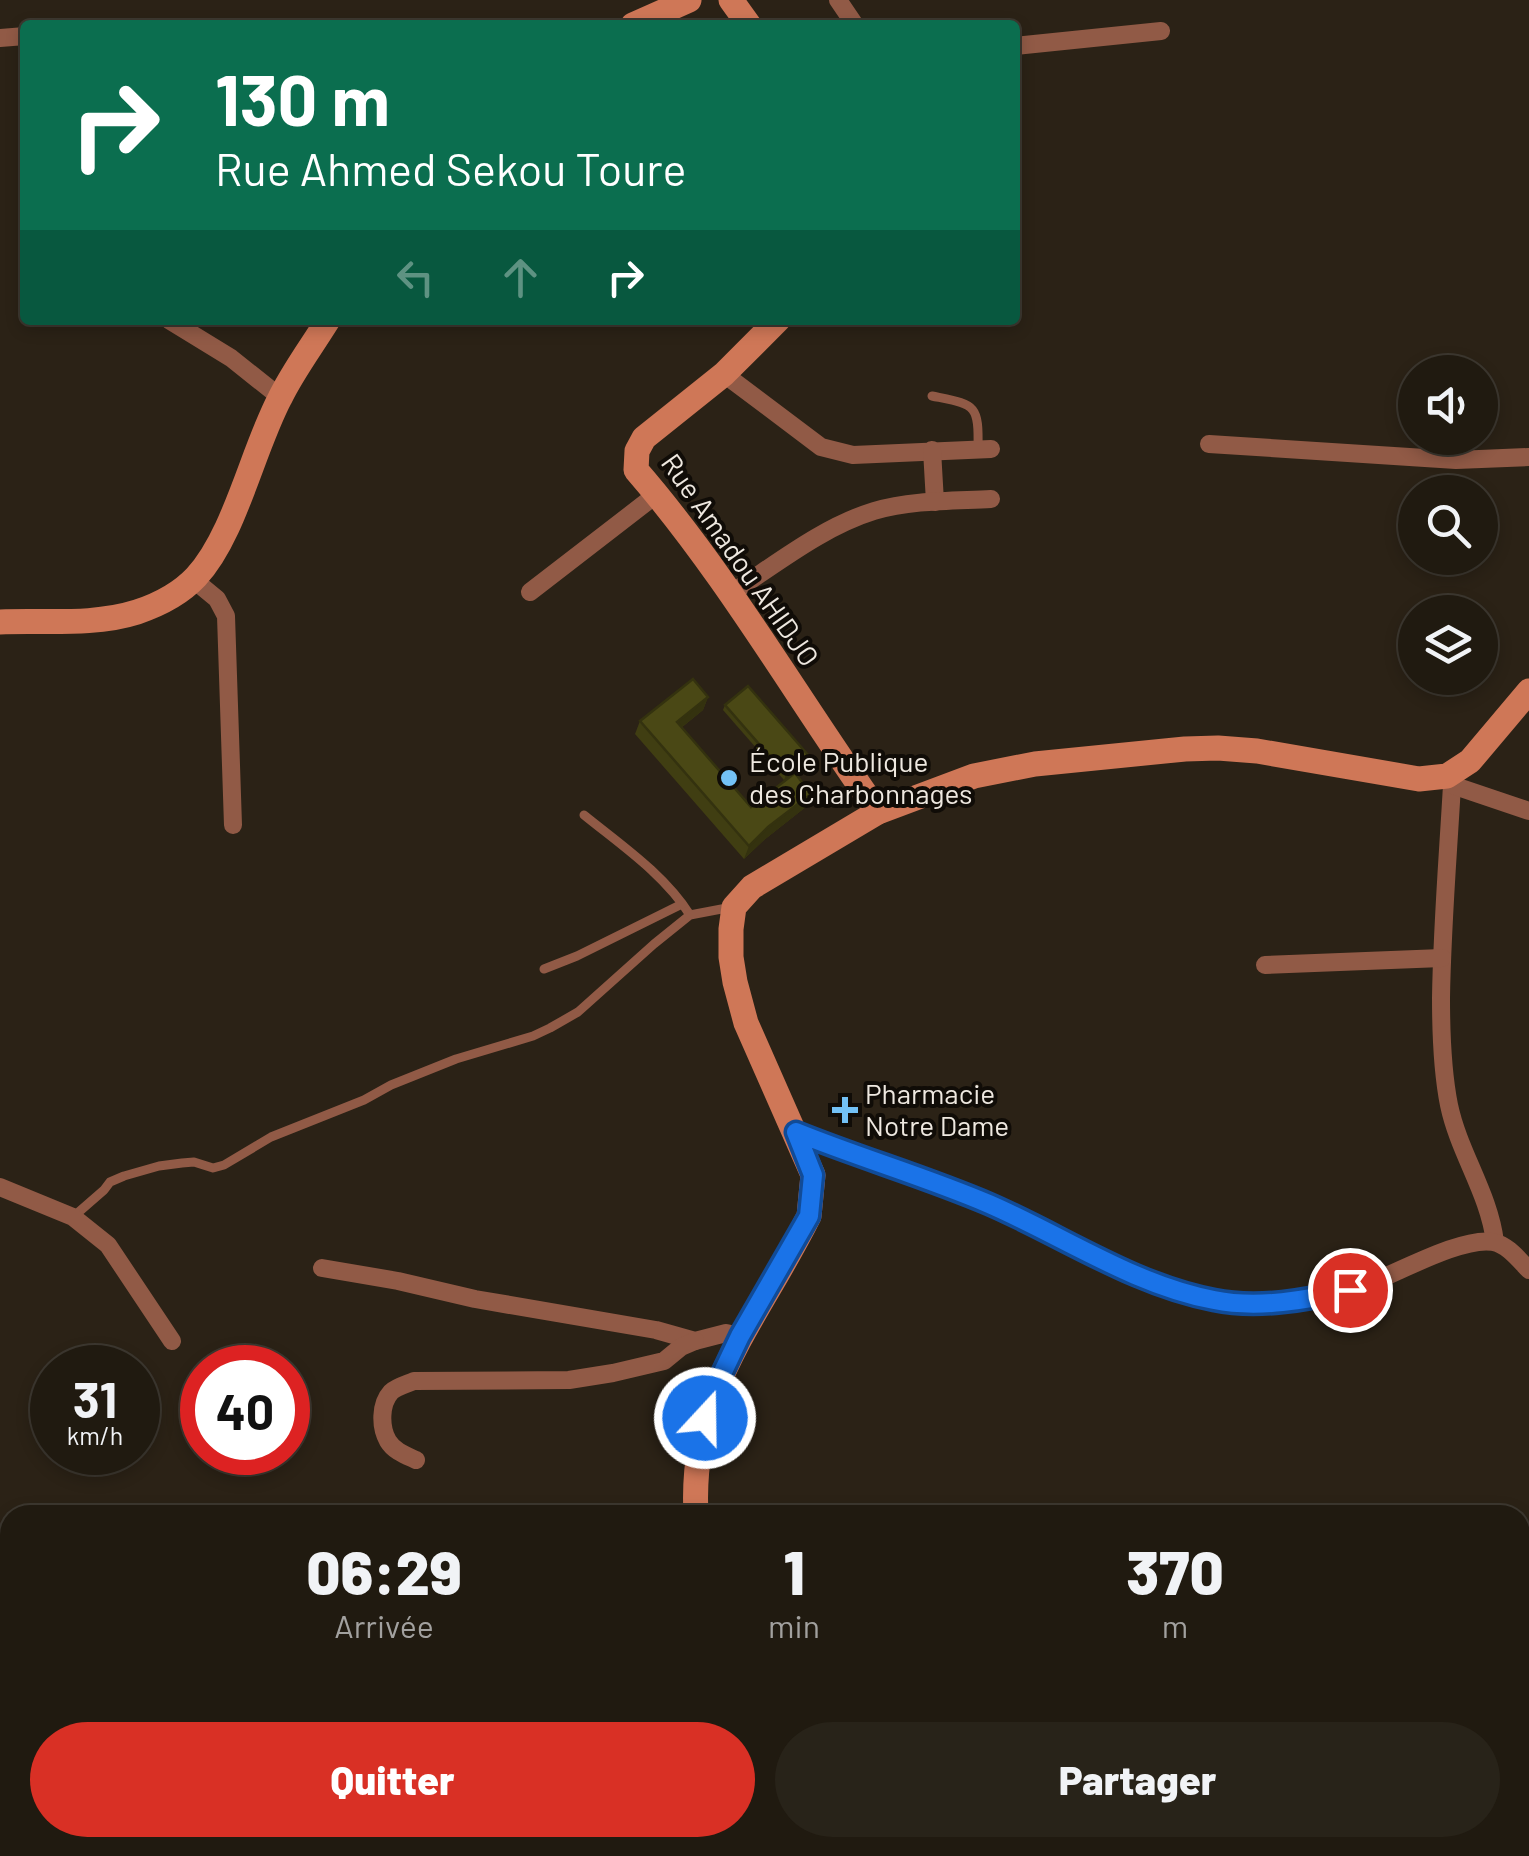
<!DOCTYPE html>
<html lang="fr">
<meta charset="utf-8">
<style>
body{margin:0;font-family:Barlow,sans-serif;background:#282319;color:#f1f3f6;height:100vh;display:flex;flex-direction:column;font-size:38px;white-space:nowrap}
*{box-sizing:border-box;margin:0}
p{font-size:32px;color:#a2a19f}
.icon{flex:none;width:55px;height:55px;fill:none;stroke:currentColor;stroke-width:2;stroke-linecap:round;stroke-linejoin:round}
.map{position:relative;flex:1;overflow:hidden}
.sheet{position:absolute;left:0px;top:1505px;width:1530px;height:352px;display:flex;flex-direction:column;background:#201a10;border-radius:30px 30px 0 0;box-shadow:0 5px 15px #0003,0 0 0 2px #3d3830}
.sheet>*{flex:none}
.guide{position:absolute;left:20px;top:20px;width:1000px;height:305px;border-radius:10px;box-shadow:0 5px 15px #0003,0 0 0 2px #3d3830;background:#0b6e4f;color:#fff;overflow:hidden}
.controls{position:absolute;left:1398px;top:355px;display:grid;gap:20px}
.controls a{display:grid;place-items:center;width:100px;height:100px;border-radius:50%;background:#201a10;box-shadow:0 5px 15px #0003,0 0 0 2px #3d3830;font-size:50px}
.speed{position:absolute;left:30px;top:1345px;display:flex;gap:20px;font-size:50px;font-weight:700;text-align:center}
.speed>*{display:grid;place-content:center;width:130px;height:130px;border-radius:50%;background:#201a10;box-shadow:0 5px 15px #0003,0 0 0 2px #3d3830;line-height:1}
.speed small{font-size:25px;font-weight:400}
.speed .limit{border:15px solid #d22;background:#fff;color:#111}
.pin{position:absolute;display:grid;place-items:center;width:85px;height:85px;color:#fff;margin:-42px;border:5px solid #fff;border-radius:50%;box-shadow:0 2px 10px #0007}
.me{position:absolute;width:110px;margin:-55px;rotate:21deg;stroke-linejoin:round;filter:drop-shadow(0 0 8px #0008)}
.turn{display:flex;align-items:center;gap:35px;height:210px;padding:0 30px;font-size:45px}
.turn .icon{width:130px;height:130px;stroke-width:2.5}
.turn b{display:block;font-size:70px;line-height:85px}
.lanes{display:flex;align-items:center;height:95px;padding:0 30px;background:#0003;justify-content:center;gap:50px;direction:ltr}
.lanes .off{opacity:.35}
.eta{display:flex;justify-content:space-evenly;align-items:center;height:170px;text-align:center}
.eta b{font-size:60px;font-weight:800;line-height:70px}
.primary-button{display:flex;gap:20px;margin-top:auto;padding:20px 30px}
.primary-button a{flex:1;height:115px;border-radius:60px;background:#d93025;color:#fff;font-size:40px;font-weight:800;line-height:115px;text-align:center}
.primary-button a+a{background:#282319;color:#f1f3f6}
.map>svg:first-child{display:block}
</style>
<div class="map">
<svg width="1529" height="1856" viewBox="0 0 1529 1856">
<rect width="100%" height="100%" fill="#2b2216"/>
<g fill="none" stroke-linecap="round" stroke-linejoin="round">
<g stroke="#915a46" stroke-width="9">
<path d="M932,396c43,9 47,7 46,53"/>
<path d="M584,815c37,30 80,59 106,100"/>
<polyline points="544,969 577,956 682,904"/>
<polyline points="73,1217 104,1190 110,1182 124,1176 159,1166 182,1163 194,1162 213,1168 224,1165 271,1137 364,1100 391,1085 456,1059 533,1036 550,1028 578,1012 654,944 690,915 732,907"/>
</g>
<g stroke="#915a46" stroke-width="18">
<polyline points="838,0 855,25"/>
<polyline points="0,38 25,36"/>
<polyline points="1015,46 1161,31"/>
<polyline points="169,320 231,358 280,397"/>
<polyline points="724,374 821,447 853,455 991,449"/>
<polyline points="1209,444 1456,460 1529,457"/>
<polyline points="932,450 935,502"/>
<polyline points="194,580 217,599 226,616 233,825"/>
<polyline points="530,592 657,494"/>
<path d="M730,594c45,-29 92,-67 144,-83 37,-11 79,-10 117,-12"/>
<path d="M1447,776l5,9c-4,71 -10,142 -11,213 0,36 1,72 8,107 10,48 40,88 46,137"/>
<polyline points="1452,785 1529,811"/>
<polyline points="1265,965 1442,958"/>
<path d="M796,1132c63,26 130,45 193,72 84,36 168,98 262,98 33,1 67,-2 99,-11 36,-11 109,-55 143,-49 15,3 26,18 36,28"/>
<polyline points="0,1187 73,1217 108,1245 172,1341"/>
<polyline points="322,1268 398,1281 475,1299 656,1330 695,1341 726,1333 740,1336"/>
<path d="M416,1460c-11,-5 -22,-9 -28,-19 -8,-14 -8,-37 3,-49 5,-5 16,-8 23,-11l155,-1 44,-7 51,-12 17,-14 14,-6"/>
<polyline points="0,1822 10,1829"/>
<polyline points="59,1848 69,1856"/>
<polyline points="625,1848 636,1856"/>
<polyline points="1063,1848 1088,1853 1168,1856"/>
<polyline points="1461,1856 1462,1848"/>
</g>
<g stroke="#cf7757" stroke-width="25">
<polyline points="731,0 749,25"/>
<polyline points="633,25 689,0"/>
<path d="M778,320l-54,54 -80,64 -7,13 -1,19c91,105 161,228 242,342"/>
<path d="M0,622c45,-2 93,4 137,-10 21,-7 43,-18 59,-35 39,-42 56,-126 84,-179 13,-27 32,-52 48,-78"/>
<path d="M696,1515c-7,-126 61,-194 113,-299l4,-41 -67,-152 -11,-41 -4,-25v-28l3,-22 18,-20 126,-75 96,-36 61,-12 150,-15 33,-1 39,3 162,28 28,-3 23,-15 59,-70"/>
<polyline points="484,1856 490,1848"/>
</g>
</g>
<g fill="#403e12">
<polygon points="708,697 703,710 681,728 751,807 807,806 764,840 744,859 635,734 640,721"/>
<polygon points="725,705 809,756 807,761 784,780 723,710"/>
</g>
<g fill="#34320f">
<polygon points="708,697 703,710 672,735 677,722"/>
<polygon points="809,756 807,761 784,780 786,775"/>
<polygon points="811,794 807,806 764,840 744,859 749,846 768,827"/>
</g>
<g fill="#4a4815" stroke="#34320f" stroke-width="2.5">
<polygon points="693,679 708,697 677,722 751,807 795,773 811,794 768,827 749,846 640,721"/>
<polygon points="748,686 809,756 786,775 725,705"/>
</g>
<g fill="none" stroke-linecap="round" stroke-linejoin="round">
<defs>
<path id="route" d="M705,1418l15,-40 20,-42 69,-120 4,-41 -17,-43c64,26 130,45 193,72 74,32 145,81 225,96 44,9 93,0 136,-10"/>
</defs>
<use href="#route" stroke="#114b97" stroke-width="25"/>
<use href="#route" stroke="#1a73e8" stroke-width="18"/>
</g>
<g fill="#73c1f5" stroke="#100c07" stroke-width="4">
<circle cx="729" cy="778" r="10"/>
<path d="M840 1095h10v10h10v10h-10v10h-10v-10h-10v-10h10z"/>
</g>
<g text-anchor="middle" stroke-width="8" stroke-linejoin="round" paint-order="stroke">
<g font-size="28" fill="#eee8e0" stroke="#100c07">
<text transform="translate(740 560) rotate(55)" y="10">Rue Amadou AHIDJO</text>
</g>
<g font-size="28" fill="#eee8e0" stroke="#100c07" text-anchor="start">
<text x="749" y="772">École Publique<tspan x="749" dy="32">des Charbonnages</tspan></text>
<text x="865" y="1104">Pharmacie<tspan x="865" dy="32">Notre Dame</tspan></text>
</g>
</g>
</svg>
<div class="controls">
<a><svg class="icon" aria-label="sound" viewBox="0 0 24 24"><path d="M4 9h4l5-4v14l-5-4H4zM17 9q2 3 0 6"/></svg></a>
<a><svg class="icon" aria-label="search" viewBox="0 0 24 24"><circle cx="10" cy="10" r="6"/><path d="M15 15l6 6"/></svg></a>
<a><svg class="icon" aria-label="layers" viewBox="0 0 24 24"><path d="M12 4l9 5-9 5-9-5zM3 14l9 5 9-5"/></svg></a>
</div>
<div class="speed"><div>31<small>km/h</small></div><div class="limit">40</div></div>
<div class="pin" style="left:1350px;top:1290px;background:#d93025"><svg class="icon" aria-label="arrive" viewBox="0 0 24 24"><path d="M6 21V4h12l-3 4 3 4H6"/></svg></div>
<svg class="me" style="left:705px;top:1418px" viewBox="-20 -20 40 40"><circle r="17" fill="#1a73e8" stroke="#fff" stroke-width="3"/><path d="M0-11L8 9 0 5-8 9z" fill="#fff"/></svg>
<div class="guide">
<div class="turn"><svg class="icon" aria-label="right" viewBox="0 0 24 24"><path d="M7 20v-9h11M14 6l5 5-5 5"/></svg><div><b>130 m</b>Rue Ahmed Sekou Toure</div></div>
<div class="lanes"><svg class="icon off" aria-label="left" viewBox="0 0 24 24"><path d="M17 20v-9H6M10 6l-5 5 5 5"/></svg><svg class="icon off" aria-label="ahead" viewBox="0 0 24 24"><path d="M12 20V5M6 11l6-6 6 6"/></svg><svg class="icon" aria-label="right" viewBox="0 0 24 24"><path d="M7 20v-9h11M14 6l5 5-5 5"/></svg></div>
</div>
<section class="sheet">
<div class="eta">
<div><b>06:29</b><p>Arrivée</p></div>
<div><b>1</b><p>min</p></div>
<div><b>370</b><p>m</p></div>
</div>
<div class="primary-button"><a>Quitter</a><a>Partager</a></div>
</section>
</div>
